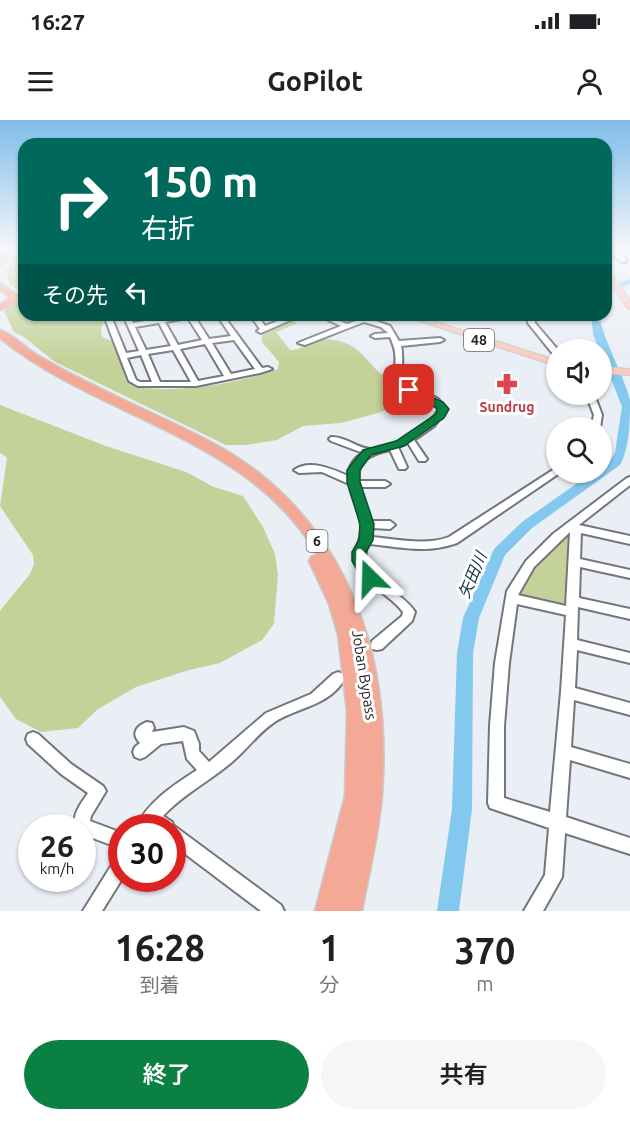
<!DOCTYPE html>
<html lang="ja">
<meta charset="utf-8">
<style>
body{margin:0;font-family:Ubuntu,"Noto Sans JP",sans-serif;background:#f6f6f6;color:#202124;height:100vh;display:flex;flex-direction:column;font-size:22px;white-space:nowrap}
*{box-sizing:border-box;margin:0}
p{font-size:20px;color:#757577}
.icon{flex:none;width:33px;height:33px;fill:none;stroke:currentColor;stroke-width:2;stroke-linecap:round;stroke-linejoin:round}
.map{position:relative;height:791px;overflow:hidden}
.side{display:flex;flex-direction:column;background:#fff;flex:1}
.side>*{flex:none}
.banner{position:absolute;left:18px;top:18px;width:594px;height:183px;border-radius:18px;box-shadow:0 2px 4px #0004;background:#00695c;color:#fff;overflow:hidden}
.tools{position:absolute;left:546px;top:219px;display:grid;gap:12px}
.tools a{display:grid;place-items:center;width:66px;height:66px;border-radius:50%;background:#fff;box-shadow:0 2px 4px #0004;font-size:30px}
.speed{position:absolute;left:18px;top:694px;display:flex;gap:12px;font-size:30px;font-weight:700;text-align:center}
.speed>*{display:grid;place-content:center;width:78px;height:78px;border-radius:50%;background:#fff;box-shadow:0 2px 4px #0004;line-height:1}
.speed small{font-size:15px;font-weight:400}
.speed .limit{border:9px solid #d22;background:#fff;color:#111}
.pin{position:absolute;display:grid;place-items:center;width:51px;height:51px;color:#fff;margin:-26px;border-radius:12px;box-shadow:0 3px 9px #0006}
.me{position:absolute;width:66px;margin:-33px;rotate:338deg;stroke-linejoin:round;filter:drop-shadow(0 0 4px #0008)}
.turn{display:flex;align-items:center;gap:21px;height:126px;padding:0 24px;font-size:27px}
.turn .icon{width:78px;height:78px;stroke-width:2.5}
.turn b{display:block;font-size:42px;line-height:51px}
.then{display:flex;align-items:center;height:57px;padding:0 24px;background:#0003;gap:12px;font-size:22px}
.eta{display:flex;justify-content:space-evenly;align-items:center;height:102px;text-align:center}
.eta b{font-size:36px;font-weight:600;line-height:42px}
.action{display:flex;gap:12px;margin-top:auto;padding:12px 24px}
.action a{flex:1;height:69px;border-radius:36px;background:#0b8043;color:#fff;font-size:24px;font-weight:600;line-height:69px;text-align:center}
.action a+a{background:#f6f6f6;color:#202124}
.status{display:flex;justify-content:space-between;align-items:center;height:42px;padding:0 30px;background:#fff;direction:ltr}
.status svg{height:16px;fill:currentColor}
header{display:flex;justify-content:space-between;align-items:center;height:78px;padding:0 24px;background:#fff;font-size:27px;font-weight:600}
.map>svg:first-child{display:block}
</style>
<div class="status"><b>16:27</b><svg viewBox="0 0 49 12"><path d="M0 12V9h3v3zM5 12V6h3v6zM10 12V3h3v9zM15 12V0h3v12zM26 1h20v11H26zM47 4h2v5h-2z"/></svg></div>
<header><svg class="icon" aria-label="menu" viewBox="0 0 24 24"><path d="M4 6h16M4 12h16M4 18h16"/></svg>GoPilot<svg class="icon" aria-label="person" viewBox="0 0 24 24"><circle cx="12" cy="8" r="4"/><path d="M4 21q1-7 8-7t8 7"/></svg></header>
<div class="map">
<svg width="630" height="791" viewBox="0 0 630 791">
<rect width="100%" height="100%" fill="#eaeef5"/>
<g fill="#c4d299">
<path d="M22,130h2v65h84l-7,13 1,9 10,4 15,41c31,17 118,0 151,-13l1,-7 -17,-20v-6l12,-9 21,-7 1,4 -20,8 14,18c13,0 10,-4 21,-9 6,-3 16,-2 23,-1 24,4 29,17 45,32 4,4 12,3 16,8 6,7 7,11 17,15l-30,17 -41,11 -38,3 -26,14 -31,5h-20l-171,-83 -31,-25 -10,-5 -10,-21c8,-5 19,-9 19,-19l-13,-7c-6,-14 0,-27 12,-35z"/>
<polygon points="0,285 106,326 186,352 214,367 243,376 263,407 275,434 278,455 274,504 262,520 220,543 189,550 136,567 98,589 78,608 41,612 16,599 0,577 0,491 30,454 34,444 33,435 0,386 7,338 0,333"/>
<polygon points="570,413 574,415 568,487 517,475 532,446"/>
</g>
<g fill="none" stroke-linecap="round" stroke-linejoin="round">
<g fill="#83c8ee" fill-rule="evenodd">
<polygon points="630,159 630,164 606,172 606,167"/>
<path d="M591,195h8c6,30 23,55 31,85 0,19 0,48 -10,65l-88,63 -27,27 -26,63 -6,35 -1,156 -13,102h-22l15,-102 5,-156 6,-35 31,-69 28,-27 71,-50h9v-6l9,-6 4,-8 7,-45 -20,-52v-5h-3l-6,-16z"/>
</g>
<defs>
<g id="minor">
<path d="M610,130h6l10,10v2c-7,1 -12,-6 -16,-12z"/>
<polygon points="626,130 630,130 630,133"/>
<path d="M111,195h7l-5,6 13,32 13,-2 -16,-36h6l4,8 24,-4 -2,-4h6l2,3 18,-3h15l-1,2 14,22 22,-3 -14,-21h6l39,53 6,-1 4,2 -12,4 -64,13h-58l-9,-5 -23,-60zM188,198l14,22 -24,5 -13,-23zM159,203l12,23 -25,4 -11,-23zM234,220l21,29 -24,5 -19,-31zM205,224l19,32 -26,5 -18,-32zM173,230l18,32h-31l-12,-28zM141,235l11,27h-12l-4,-2 -9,-22z"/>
<polygon points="250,195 257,195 265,206 288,197 288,195 294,195 295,198 261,213 257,211 260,209"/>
<path d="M355,195h7l3,2 32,-2 -24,5 17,6 9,15 41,-3 4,2 -4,2 -39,4c3,12 -1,24 3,36l34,17 9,10 -13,17 -20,14 13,19 -2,2h-6l-11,-18 -10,4 9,20 -2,2h-6l-9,-19c-18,4 -33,9 -32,31h27l5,3 -5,3h-26l12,34h19l5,4 -5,4 -18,-1v9c25,2 53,9 77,0l104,-67 3,-1v3h5l-104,71c-31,11 -56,4 -88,1 -18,27 35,48 46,68l-3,9 -30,28 -5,1 -5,-1 -1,-4 1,-4 30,-25 1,-4c-12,-16 -32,-24 -44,-41 -13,-19 3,-24 2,-43 0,-15 -9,-29 -12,-44l-27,-12 -23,1 -5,-3c16,-11 38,-1 54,6 1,-10 6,-18 15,-23l-32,-12 -2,-2 2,-2c14,-1 27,12 40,12 19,1 59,-23 68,-40l-7,-6 -32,-15c-9,-13 -3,-22 -5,-36 -1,-6 -3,-10 -5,-15l-15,1 -4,-2 4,-2 13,-1 -7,-6 -17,-5 -59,23 -7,-2 43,-17 -13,-6v-2h4l15,6 12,-4z"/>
<polygon points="528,195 534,195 535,203 558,230 556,230 556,234 553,234 528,203"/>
<polygon points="586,274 594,274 602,295 600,308 591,308 594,295"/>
<path d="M630,357v8l-51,40 51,11v8l-49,-11 -1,26 50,11v8l-50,-11 -1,31 51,11v10l-52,-12 -1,33 53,13v10l-53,-13 -2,38 55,15v12l-56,-15 -3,47 59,17v14l-60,-18 -4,57 64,21v16l-65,-21 -3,44 -19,34h-19l21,-36 4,-47 -59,-20 -2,-5 2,-77 5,-63 12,-72 19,-30 27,-27 74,-56zM570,412l-4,74 -48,-11 16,-28zM517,484l49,11 -5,77 -11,120 -46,-14v-72l5,-63z"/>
<path d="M338,552l5,2 2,4c-14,27 -46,29 -69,43 -17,11 -29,28 -44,41 -22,19 -49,32 -69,54l9,6 1,3 108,80 3,6h-23l-89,-67v-16h-36c11,-26 38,-43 61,-58l-10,-11 -4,-18 -22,3 -16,13 -5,2 -5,-2 -2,-5 2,-5 5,-4c-9,-9 -4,-17 7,-21l5,1 2,5 -2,4 32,-5 10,4 5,13v7l10,11 57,-49 45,-19 22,-20z"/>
<path d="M33,612l5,2 33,30 32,22 3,5 -15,25 -1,5 32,12v16l-40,-15v-6h-6c-5,-13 5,-24 12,-35l-27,-19 -33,-30 -2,-5 2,-5z"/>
<polygon points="122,736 122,759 102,791 83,791 116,738"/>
</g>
<g id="major">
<polygon points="606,149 609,149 630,180 630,189 627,188 606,157"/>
<polygon points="401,195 414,195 556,240 556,246"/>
<polygon points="602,247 630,249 630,255 602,253"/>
</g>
<g id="highway">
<polygon points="8,130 17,130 0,146 0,135"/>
<polygon points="0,163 20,177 15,184 0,190 0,184 10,178 0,170"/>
<path d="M0,210c13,4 25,18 37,25 27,16 56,30 85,44 47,23 101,44 142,78 96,80 127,197 118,318 -3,39 -13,78 -20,116h-47l30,-115 2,-85 -9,-76 -9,-31 -20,-43 2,-4 6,-2c-67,-118 -218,-136 -317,-217z"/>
</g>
</defs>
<use href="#minor" stroke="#73767d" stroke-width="4"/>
<use href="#major" stroke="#cacacb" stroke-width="2"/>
<use href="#highway" stroke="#cacacb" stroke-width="3"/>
<use href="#minor" fill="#fff" fill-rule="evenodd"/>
<use href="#major" fill="#f8cbc1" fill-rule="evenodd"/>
<use href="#highway" fill="#f4a997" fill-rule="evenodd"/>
</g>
<linearGradient id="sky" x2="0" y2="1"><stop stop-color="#7fbcea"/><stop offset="0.54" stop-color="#f6f7fa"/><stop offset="1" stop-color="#f6f7fa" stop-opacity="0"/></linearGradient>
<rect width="630" height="240" fill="url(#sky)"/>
<polygon fill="#0b8043" stroke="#07532c" stroke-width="1.5" points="409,267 443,282 449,289 444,298 404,326 371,335 360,350 360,362 374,404 373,420 366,432 367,441 377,458 375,462 365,462 352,441 352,432 359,420 360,404 347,362 347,350 363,330 396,321 436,294 437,289 435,287 405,272 404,270"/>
<defs>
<symbol id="pharmacy-bare" viewBox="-9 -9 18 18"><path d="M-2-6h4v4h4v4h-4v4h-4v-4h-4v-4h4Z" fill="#e0444e" stroke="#fff" stroke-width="2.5" paint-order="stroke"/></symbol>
</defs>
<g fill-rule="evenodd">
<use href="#pharmacy-bare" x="492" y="249" width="30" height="30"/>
</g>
<g text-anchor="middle" stroke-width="6" stroke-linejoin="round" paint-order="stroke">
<g fill="#fff" stroke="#656668" stroke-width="1.5">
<rect x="464" y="209" width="30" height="22" rx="4.5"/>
<rect x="306.5" y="410" width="21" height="22" rx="4.5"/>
</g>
<g font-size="14" font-weight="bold" fill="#232427">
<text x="479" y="225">48</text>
<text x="317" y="426">6</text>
</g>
<g font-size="14" font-weight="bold" fill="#be3a42" stroke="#fff">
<text x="507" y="292">Sundrug</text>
</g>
<g font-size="15" fill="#232427" stroke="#fff">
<text transform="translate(364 555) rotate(81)" y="5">Joban Bypass</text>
</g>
<g font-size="16" font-style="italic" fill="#143343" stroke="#fff">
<text transform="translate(472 455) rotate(-67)" y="6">矢田川</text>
</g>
</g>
</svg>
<div class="tools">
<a><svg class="icon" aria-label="sound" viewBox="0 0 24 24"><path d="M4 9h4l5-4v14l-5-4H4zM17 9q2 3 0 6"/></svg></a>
<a><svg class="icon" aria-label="search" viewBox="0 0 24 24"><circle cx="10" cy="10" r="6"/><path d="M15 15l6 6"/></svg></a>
</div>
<div class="speed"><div>26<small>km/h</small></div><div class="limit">30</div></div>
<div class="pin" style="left:409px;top:270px;background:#d93025"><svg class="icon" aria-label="arrive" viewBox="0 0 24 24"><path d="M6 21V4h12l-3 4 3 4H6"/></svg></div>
<svg class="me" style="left:370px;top:458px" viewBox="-20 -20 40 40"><path d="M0-17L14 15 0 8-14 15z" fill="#0b8043" stroke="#fff" stroke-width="4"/></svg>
<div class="banner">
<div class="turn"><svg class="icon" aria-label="right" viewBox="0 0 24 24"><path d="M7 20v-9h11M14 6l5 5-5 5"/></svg><div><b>150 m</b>右折</div></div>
<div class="then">その先<svg class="icon" aria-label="left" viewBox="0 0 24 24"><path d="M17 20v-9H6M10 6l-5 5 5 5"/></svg></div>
</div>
</div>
<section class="side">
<div class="eta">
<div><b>16:28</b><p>到着</p></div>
<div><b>1</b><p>分</p></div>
<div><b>370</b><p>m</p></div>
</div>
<div class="action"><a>終了</a><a>共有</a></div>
</section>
